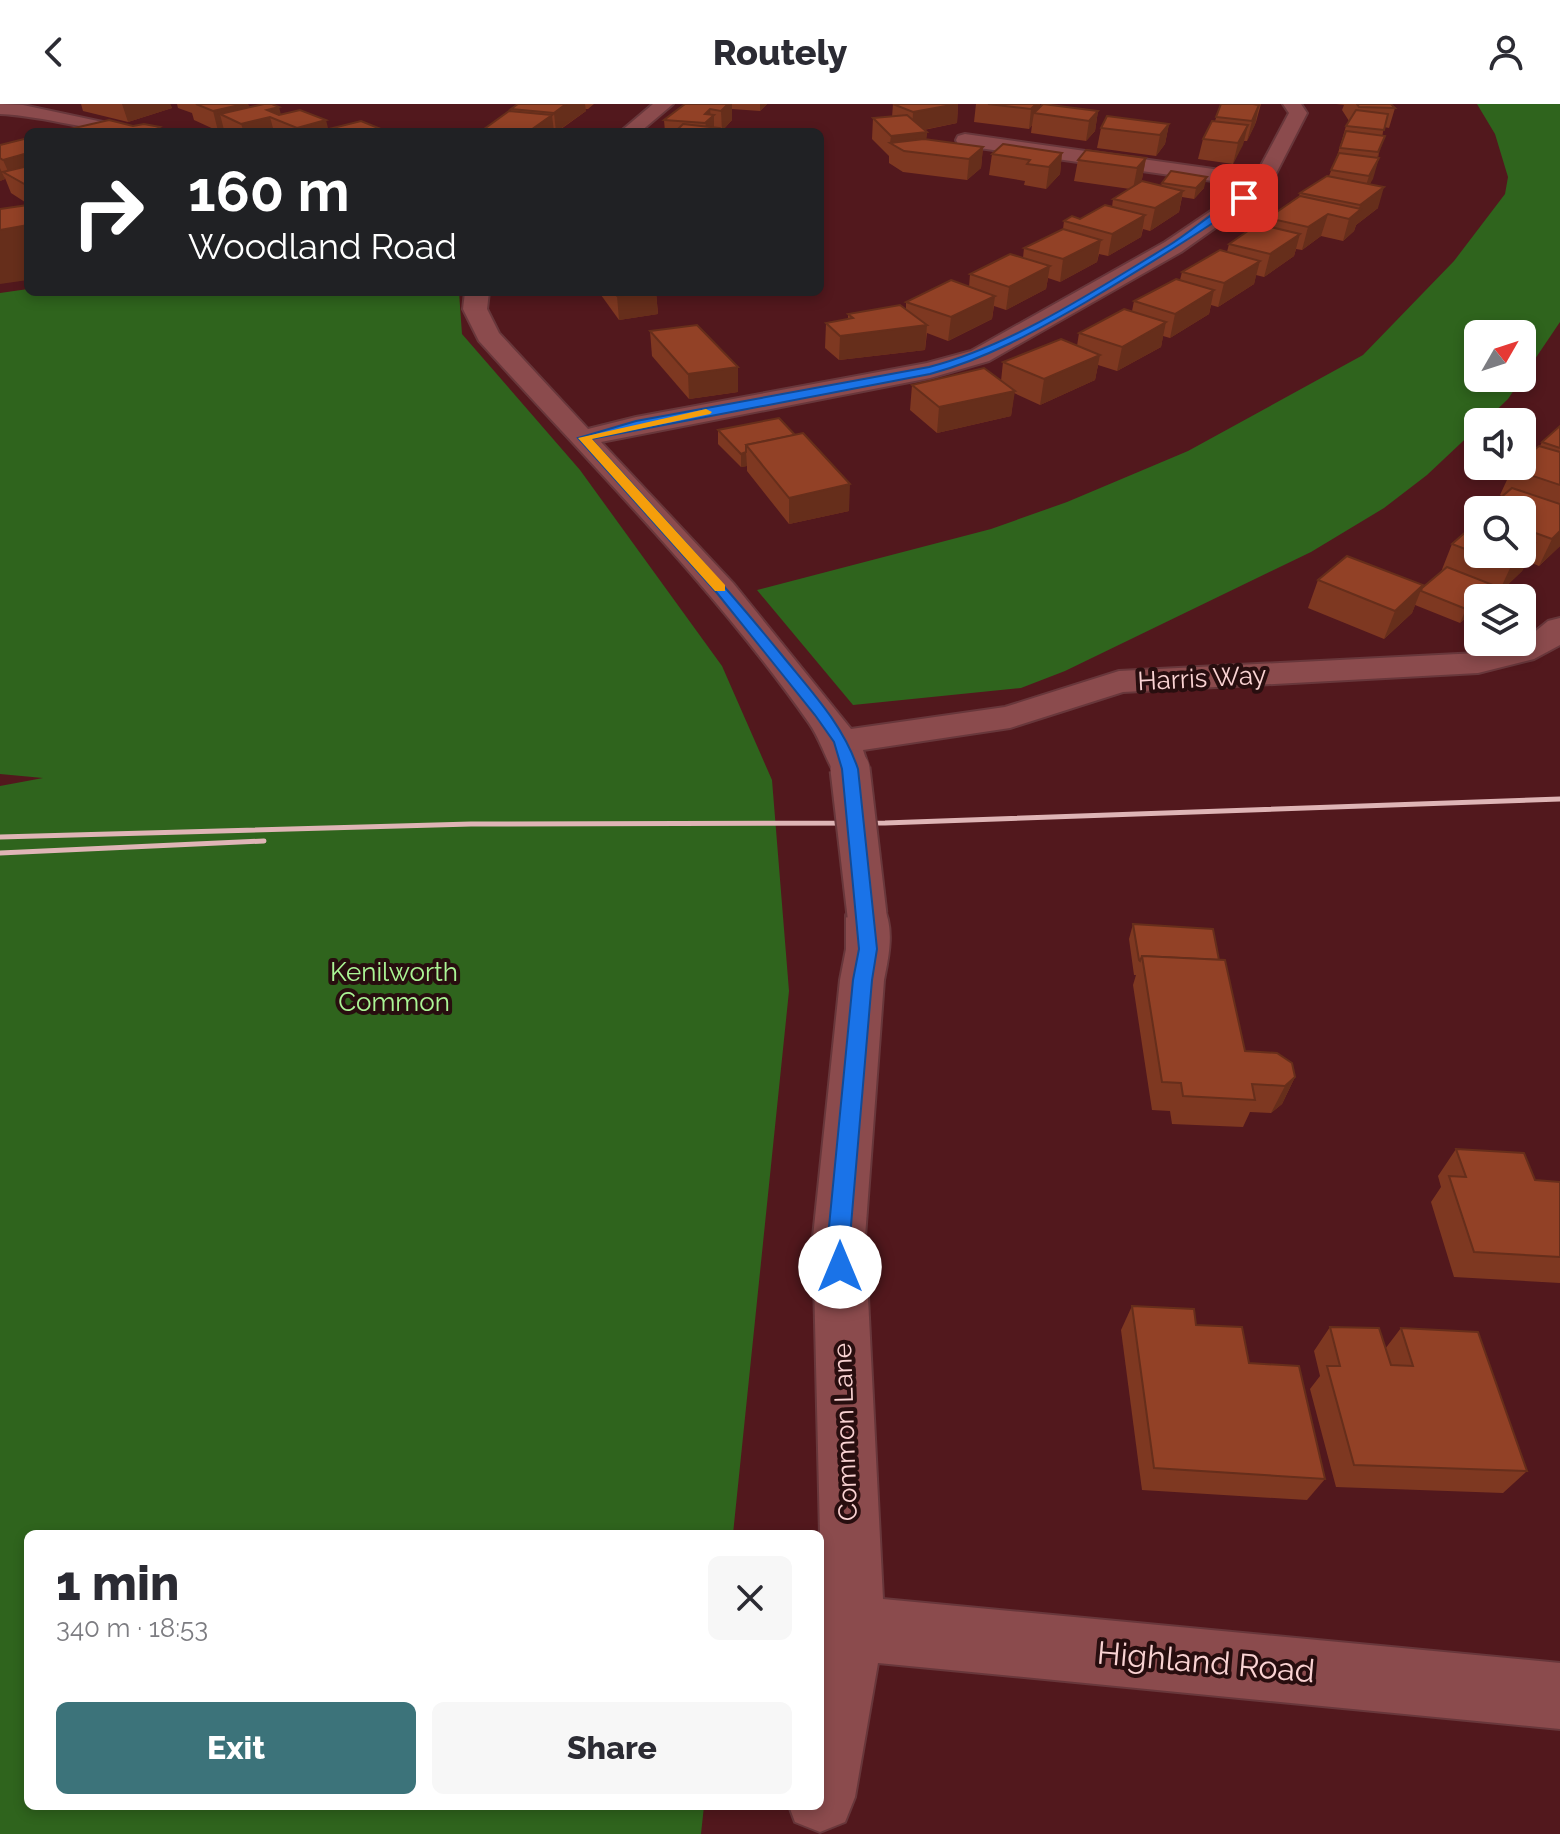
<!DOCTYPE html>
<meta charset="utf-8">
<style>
body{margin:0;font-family:Raleway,sans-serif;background:#f7f7f7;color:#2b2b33;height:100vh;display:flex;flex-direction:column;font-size:30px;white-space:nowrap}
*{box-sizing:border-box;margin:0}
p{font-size:26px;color:#7c7c81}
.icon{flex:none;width:44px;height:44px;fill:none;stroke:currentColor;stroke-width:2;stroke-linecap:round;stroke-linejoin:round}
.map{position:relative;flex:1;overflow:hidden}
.side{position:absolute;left:24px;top:1426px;width:800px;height:280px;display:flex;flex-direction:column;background:#fff;border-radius:12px;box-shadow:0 4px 12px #0003}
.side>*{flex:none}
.top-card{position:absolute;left:24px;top:24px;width:800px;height:168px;border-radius:12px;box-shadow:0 4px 12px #0003;background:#202124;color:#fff;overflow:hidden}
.needle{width:52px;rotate:51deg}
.fabs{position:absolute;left:1464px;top:216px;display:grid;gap:16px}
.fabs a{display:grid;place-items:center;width:72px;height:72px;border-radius:12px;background:#fff;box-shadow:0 4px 12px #0003;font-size:40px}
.pin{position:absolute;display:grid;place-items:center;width:68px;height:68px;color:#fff;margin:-34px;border-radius:16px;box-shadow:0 4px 12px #0006}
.me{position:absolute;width:88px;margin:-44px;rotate:0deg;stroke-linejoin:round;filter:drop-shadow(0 0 6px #0008)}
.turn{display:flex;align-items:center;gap:28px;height:168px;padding:0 32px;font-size:36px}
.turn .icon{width:104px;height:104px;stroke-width:2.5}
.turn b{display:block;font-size:56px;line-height:68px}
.round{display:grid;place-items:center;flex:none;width:84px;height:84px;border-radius:12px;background:#f7f7f7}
.summary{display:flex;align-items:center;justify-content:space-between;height:136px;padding:0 32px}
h1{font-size:48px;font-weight:800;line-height:60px}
.action{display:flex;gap:16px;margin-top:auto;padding:16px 32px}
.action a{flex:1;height:92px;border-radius:12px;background:#3c737a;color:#fff;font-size:32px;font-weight:800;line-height:92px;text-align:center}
.action a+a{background:#f7f7f7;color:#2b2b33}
header{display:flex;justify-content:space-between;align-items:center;height:104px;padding:0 32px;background:#fff;font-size:36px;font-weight:800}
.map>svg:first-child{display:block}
</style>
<header><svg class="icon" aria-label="back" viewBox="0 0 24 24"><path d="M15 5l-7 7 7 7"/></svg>Routely<svg class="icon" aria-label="person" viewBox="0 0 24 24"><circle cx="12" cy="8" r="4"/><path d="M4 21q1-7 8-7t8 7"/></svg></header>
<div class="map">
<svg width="1560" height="1730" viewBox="0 0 1560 1730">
<rect width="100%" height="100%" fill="#52181d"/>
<g fill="#2f641d" fill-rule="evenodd">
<path d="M1477,0h83v218l-52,77 -24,23h-6v5l-51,48 -43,33 -73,44 -246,119 -44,17 -168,17 -96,-115 234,-61 76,-27 121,-51 175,-96 91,-94 51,-67 3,-17 -13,-43zM1478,230h44v44h-44z"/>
<polygon points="28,185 28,188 459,188 462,230 580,366 722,562 772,676 789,887 733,1430 28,1430 28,1702 704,1702 701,1730 0,1730 0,682 43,674 0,670 0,189"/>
</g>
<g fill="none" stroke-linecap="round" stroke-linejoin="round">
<defs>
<g id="minor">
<path d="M0,0l23,1 103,22 9,5c-46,0 -89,-16 -135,-18z"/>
<polygon points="653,0 673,0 640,28 620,28"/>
<path d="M1283,0h18l6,9 -40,78 -86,61 -192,109 -59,17 -329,64 132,141 118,146 154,-22 114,-36 359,-18 44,-11 26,-21 12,-3v27l-26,14 -56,14 -355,19 -113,36 -147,22 6,18 -6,9 -13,3 -13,-3c-12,-18 -16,-37 -28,-54 -96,-137 -218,-258 -330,-382l-16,-32 2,-17h24l-2,17 12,24 89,96 48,-12 291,-54 44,-12 194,-109 83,-56 -283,-40 -7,-2 -2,-4 2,-4 7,-2 291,41 33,-62z"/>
<path d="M867,796l15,4c13,23 7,51 2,76l-19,257 18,362 677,64v66l-682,-66 -23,134 -10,25 -25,10 -25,-10 -6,-16h31v-272l-7,-297 27,-257 6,-31v-34l6,-11z"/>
</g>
</defs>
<use href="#minor" stroke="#68373b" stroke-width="4"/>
<use href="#minor" fill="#8b4b4d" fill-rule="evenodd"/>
<g stroke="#dfb5b6" stroke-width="5">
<polyline points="0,733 471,720 885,719 1560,695"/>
<polyline points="0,749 264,737"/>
</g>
<defs>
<polyline id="minor-bridge" points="850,665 867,811"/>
</defs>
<use href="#minor-bridge" stroke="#68373b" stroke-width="43" stroke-linecap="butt"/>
<use href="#minor-bridge" stroke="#8b4b4d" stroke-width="39"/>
</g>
<g fill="#7e3821">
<polygon points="81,0 170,0 172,4 128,18 83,7"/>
<polygon points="177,0 248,0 249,3 281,10 328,25 388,28 225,28 224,26 218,27 194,16 192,9 178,4"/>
<polygon points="518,0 594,0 588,5 585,5 586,7 557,28 480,28 511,7 511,5"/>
<polygon points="685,0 767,0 760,7 732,5 732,16 722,27 719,26 719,28 665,28 664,16"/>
<polygon points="893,0 958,0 957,19 924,26 927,28 926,35 983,43 981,64 967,76 903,68 889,59 889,52 872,35 873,14 892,13"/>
<polygon points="976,0 1040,0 1039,4 1098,7 1095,27 1086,37 1031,29 1032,21 1029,25 974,18"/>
<polygon points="1221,0 1261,0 1256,18 1247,37 1244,37 1233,60 1198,55 1203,35 1215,17"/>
<polygon points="1336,0 1391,0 1395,4 1389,24 1384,23 1378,54 1379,54 1370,80 1378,104 1356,121 1354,127 1343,137 1321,132 1302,146 1296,145 1294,152 1264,173 1256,171 1254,180 1218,203 1211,201 1209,210 1170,234 1163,232 1161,243 1117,267 1098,261 1095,276 1040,301 1014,289 1011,312 937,329 910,306 912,281 1001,277 1003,258 1077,242 1079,229 1132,207 1134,197 1180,176 1182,168 1227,148 1229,140 1266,122 1268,114 1299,92 1300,89 1329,72 1338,49 1346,22 1349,17 1342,6 1344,1"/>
<polygon points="1169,20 1165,40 1156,52 1097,44 1101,24"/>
<polygon points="28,34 28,100 11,89 5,74 4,73 5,75 0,77 0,41"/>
<polygon points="1062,49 1060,70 1046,85 1024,81 1025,77 989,71 992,50"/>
<polygon points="1146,54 1142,75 1137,80 1161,82 1162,79 1204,84 1194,95 1182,93 1179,108 1150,127 1143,125 1141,133 1108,152 1099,150 1097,158 1060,178 1048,174 1046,185 1006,206 994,202 992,215 948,237 927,229 925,246 839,256 825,244 826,219 848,215 848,210 906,205 906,198 969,183 970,170 1023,154 1024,144 1063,125 1064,117 1080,115 1112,103 1113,95 1130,85 1074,77 1078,56"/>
<polygon points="601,188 656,188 658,210 619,216 601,191"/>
<polygon points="650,227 738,263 738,288 689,295 652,252"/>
<polygon points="779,314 849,407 789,420 747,367 747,362 741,363 718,340 718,326"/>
<polygon points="1560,322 1560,442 1539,462 1527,457 1522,467 1498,490 1491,487 1488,494 1478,494 1478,503 1460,519 1415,501 1412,509 1384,535 1308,504 1318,476 1423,481 1422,484 1441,468 1452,440 1522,450 1522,406 1500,391 1512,365 1540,342 1542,338"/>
<polygon points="1133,820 1219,856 1245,947 1295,973 1282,1000 1271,1009 1250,1008 1243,1023 1172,1020 1170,1007 1152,1006 1133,881 1136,871 1134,871 1129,835"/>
<polygon points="1456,1045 1535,1076 1560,1078 1560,1179 1454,1173 1431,1098 1441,1083 1438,1072"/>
<polygon points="1132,1202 1196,1221 1249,1259 1325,1375 1307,1396 1142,1386 1121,1226"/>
<polygon points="1330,1223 1385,1245 1401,1224 1527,1367 1503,1389 1336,1383 1310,1285 1320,1272 1314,1247"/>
</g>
<g fill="#662e1b">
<polygon points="122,0 170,0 172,4 128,18"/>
<polygon points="234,0 248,0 251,12 279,3 283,18 270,13 274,28 244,28 241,20 220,10 224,26 218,27 213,7"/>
<polygon points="566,0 585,0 586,7 556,28 554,9"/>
<polygon points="728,0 732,0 732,16 722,27 721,7"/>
<polygon points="760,0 767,0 760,7"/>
<polygon points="958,0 957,19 912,28 913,8"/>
<polygon points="1036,0 1040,0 1038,10 1034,9 1032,21 1029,25 1031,5"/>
<polygon points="1259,1 1255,21 1247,37 1252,17"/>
<polygon points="710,5 711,14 714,11 714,28 706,28 705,10"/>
<polygon points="1098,7 1095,27 1086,37 1089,17"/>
<polygon points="552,11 554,28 528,28"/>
<polygon points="326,16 329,28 298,28 297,24"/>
<polygon points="1169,20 1165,40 1156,52 1160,31"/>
<polygon points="1248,21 1243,41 1233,60 1238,39"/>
<polygon points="927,28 925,48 890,39 891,32"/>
<polygon points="1385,32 1375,61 1379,54 1373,75 1362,93 1369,72 1373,64"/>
<polygon points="983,43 981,64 967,76 969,55"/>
<polygon points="28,49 28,72 10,72 3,56"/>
<polygon points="1062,49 1060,70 1046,85 1049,63"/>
<polygon points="1146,54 1142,75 1133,85 1137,64"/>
<polygon points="0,64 5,75 0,77"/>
<polygon points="1207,73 1204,84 1194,95 1196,84"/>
<polygon points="1384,83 1378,104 1356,121 1354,127 1343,137 1349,115 1358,107 1360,101"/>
<polygon points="1183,87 1179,108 1150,127 1155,104"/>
<polygon points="1328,110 1321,132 1302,146 1308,123"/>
<polygon points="1145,111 1141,133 1108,152 1112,130"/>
<polygon points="28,121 28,176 0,180 0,126"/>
<polygon points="1300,130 1294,152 1264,173 1270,150"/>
<polygon points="1101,136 1097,158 1060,178 1063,155"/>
<polygon points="1260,157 1254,180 1218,203 1224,179"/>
<polygon points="1050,162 1046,185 1006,206 1009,183"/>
<polygon points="1214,186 1209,210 1170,234 1175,210"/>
<polygon points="645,188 656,188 658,210 619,216 617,192"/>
<polygon points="995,192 992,215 948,237 951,213"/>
<polygon points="1166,218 1161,243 1117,267 1122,243"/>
<polygon points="927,221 925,246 839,256 840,232"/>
<polygon points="1100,251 1095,276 1040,301 1044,275"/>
<polygon points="738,263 738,288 689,295 688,270"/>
<polygon points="1015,287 1011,312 937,329 939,303"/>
<polygon points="746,348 747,362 741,363 741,350"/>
<polygon points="850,380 849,407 789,420 789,394"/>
<polygon points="1560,427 1560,442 1539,462 1552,435"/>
<polygon points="1535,439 1522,467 1498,490 1511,462"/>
<polygon points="1423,481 1412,509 1384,535 1395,507"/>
<polygon points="1493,481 1488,494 1479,494"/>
<polygon points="1478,495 1478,503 1460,519 1466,505"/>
<polygon points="1295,973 1282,1000 1271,1009 1285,982"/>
</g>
<g fill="#924126" stroke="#662e1b" stroke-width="2">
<polygon points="196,0 244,0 213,7"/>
<polygon points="264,0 272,0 279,3 267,6 279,11 300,6 326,16 297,24 270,13 241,20 220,10"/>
<polygon points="518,0 566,0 554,9 511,5"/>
<polygon points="685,0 728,0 721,7 710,5 705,10 714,11 705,19 664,16"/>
<polygon points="893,0 957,0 913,8"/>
<polygon points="988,0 1036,0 1031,5"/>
<polygon points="1043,0 1098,7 1089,17 1034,9"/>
<polygon points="1221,0 1253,0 1259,1 1252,17 1216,13"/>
<polygon points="1357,0 1391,0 1395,4 1359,3"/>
<polygon points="1356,6 1388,10 1384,26 1346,22"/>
<polygon points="509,7 552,11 528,28 480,28"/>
<polygon points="907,11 927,28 891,32 873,14"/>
<polygon points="1107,12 1169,20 1160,31 1101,24"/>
<polygon points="109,16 133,22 144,20 160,23 151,28 57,28"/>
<polygon points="361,17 388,28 317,28"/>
<polygon points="1212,17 1248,21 1238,39 1203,35"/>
<polygon points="683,20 719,24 715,28 675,28"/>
<polygon points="1346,27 1385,32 1378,48 1340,44"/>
<polygon points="28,34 28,49 3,56 0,54 0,41"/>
<polygon points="924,35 983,43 969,55 904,47 890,39"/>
<polygon points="1003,40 1062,49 1049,63 1027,60 1030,56 992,50"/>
<polygon points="1086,46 1146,54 1137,64 1078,56"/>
<polygon points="1339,49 1379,54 1369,72 1331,66"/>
<polygon points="28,62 28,82 3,68"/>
<polygon points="1171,67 1207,73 1196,84 1162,79"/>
<polygon points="1327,72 1384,83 1360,101 1300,89"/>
<polygon points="1142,77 1183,87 1155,104 1113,95"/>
<polygon points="1300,92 1361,105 1349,115 1328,110 1308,123 1268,114"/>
<polygon points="28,101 28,121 0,126 0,105"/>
<polygon points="1105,101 1145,111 1112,130 1064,117 1072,112 1080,115"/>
<polygon points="1258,120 1300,130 1270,150 1229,140"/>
<polygon points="1063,125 1101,136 1063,155 1024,144"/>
<polygon points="1220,146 1260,157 1224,179 1182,168"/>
<polygon points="1010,150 1050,162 1009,183 970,170"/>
<polygon points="1176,175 1214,186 1175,210 1134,197"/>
<polygon points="951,176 995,192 951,213 906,198"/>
<polygon points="614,188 645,188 617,192"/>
<polygon points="900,201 927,221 840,232 826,219 853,214 848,210"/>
<polygon points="1124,205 1166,218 1122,243 1079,229"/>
<polygon points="697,221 738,263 688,270 650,227"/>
<polygon points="1061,235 1100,251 1044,275 1003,258"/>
<polygon points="984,264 1015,287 939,303 912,281"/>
<polygon points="779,314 795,331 746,341 746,348 741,350 718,326"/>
<polygon points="1560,322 1560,344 1542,338"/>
<polygon points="803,329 850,380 789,394 746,341"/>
<polygon points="1539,342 1560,348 1560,381 1512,365 1515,362 1522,362 1522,356"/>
<polygon points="1512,384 1560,400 1560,427 1552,435 1522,424 1522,406 1486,406"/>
<polygon points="1477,418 1478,419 1478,450 1452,440"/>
<polygon points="1522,434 1535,439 1511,462 1478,450 1522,450"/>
<polygon points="1347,452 1423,481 1395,507 1318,476"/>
<polygon points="1447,463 1493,481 1466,505 1421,487 1422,484"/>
<polygon points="1133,820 1213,825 1219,856 1142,852 1140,857 1139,856"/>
<polygon points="1142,852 1225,856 1245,947 1277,949 1292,959 1295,973 1285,982 1252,980 1255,996 1183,992 1181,979 1162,978"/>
<polygon points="1456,1045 1524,1049 1535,1076 1560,1078 1560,1153 1474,1148 1449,1072 1466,1073"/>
<polygon points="1132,1202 1194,1205 1196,1221 1242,1223 1249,1259 1299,1262 1325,1375 1154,1364"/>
<polygon points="1330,1223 1379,1224 1391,1261 1413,1262 1401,1224 1478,1228 1527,1367 1354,1361 1327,1262 1340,1262"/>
</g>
<path fill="#1a73e8" stroke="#114b97" stroke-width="2" d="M1244,91l3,5c-52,36 -106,69 -161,102 -50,29 -100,57 -156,72l-339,65c65,71 129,140 190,215 29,36 62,70 77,115l19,180 -5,31 -22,257 1,30 -3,7 -8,3 -8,-3 -3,-7 -1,-30 25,-257 6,-31 -17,-180 -8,-27 -19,-27 -98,-122 -139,-155 58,-17 293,-54c82,-21 167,-77 239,-121 26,-16 49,-39 76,-51z"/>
<polygon fill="#f59e0b" points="706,305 712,308 710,310 592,335 725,481 725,487 715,487 578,334"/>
<g text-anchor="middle" stroke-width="8" stroke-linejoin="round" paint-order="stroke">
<g font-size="26" fill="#fad3d3" stroke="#280e0f">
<text transform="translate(1202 574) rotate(-3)" y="9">Harris Way</text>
<text transform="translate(845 1328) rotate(-92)" y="9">Common Lane</text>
</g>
<g font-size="26" fill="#abf595" stroke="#280e0f">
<text x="394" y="877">Kenilworth<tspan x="394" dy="30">Common</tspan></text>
</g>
<g font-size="32" fill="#fad3d3" stroke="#280e0f">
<text transform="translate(1206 1558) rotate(5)" y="11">Highland Road</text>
</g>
</g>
</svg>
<div class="fabs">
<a><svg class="needle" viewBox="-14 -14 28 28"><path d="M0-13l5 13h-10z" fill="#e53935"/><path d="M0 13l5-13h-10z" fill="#7c7c81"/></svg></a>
<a><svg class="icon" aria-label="sound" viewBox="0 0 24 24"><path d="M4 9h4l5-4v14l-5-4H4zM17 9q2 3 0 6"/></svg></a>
<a><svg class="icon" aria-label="search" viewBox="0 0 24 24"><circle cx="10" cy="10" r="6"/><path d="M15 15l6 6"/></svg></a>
<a><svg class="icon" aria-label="layers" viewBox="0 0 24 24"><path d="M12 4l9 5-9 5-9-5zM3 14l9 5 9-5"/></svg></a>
</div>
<div class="pin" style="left:1244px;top:94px;background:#d93025"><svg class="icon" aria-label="arrive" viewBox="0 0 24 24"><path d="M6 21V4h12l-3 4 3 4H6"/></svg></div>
<svg class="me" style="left:840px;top:1163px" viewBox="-20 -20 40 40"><circle r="19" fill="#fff"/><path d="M0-13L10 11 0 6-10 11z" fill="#1a73e8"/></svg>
<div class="top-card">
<div class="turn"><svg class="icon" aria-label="right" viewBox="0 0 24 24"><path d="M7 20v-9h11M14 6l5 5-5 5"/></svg><div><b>160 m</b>Woodland Road</div></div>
</div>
<section class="side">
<div class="summary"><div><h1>1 min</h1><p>340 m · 18:53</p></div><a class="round"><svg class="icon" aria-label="close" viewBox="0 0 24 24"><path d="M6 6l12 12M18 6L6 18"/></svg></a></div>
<div class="action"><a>Exit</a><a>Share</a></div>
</section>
</div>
